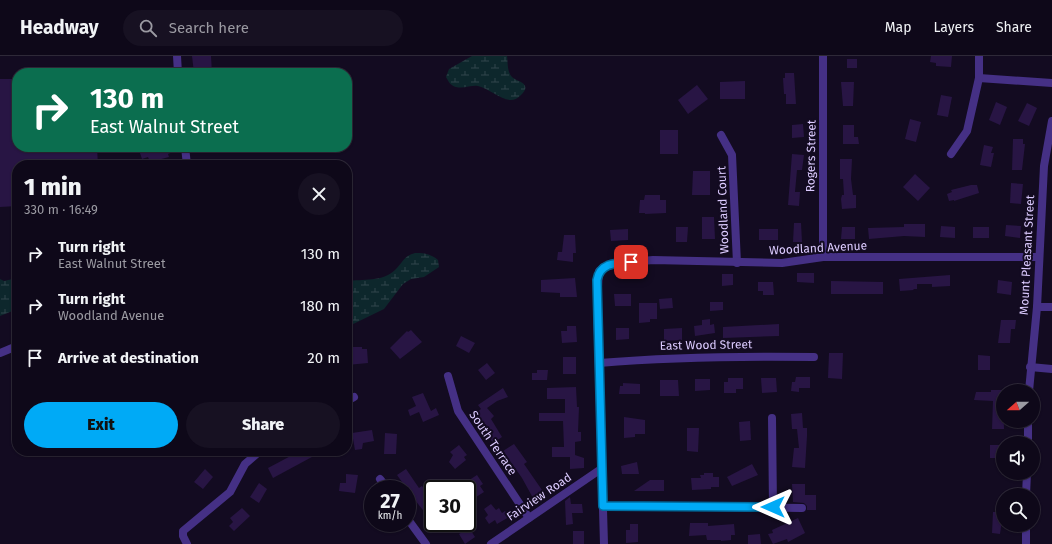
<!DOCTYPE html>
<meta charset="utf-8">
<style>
body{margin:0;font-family:"Fira Sans",sans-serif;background:#171122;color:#f1f3f6;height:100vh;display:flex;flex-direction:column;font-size:15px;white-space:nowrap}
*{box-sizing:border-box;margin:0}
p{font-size:13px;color:#9b9aa2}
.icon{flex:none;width:22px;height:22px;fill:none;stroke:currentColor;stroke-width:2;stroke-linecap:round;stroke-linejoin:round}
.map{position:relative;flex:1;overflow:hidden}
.sheet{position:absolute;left:12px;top:104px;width:340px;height:296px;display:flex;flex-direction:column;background:#0e0819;border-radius:16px;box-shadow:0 1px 3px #0004,0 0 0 1px #2e2938}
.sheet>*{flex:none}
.top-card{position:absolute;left:12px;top:12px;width:340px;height:84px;border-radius:16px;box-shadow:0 1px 3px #0004,0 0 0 1px #2e2938;background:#0b6e4f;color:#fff;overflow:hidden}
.needle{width:26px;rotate:249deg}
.controls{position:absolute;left:996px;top:328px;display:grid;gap:8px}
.controls a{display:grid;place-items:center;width:44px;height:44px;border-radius:50%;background:#0e0819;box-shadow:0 1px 3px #0004,0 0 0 1px #2e2938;font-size:20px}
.speed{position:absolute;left:364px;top:424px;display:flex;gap:8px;font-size:20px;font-weight:700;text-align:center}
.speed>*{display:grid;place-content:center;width:52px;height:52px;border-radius:50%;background:#0e0819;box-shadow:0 1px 3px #0004,0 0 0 1px #2e2938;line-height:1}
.speed small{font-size:10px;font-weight:400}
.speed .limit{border:2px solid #111;border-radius:6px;background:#fff;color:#111}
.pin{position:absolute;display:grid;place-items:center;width:34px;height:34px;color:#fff;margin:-17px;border-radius:8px;box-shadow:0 2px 6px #0006}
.me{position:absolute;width:44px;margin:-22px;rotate:270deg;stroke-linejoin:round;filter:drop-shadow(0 0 3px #0008)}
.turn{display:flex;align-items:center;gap:14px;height:84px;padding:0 12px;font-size:18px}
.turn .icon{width:52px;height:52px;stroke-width:2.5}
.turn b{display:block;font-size:28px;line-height:34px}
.round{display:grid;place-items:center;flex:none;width:42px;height:42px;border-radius:21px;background:#171122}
.overview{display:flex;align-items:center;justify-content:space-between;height:68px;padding:0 12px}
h1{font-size:24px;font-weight:800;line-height:30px}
.primary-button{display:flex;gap:8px;margin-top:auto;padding:8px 12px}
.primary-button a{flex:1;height:46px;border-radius:24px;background:#00aaf6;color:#111;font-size:16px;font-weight:800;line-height:46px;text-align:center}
.primary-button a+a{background:#171122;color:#f1f3f6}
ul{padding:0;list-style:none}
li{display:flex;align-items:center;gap:12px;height:52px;padding:0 12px}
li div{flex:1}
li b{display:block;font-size:15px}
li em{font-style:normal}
header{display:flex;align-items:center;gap:24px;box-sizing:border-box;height:56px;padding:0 20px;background:#0e0819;border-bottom:1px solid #2e2938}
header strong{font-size:19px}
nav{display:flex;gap:22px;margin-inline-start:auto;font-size:14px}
.search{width:280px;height:36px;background:#171122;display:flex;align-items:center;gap:10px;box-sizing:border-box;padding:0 14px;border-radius:22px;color:#9b9aa2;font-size:15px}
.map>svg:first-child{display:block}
</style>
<header>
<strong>Headway</strong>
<div class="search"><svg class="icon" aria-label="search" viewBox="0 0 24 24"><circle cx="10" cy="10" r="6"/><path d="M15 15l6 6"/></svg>Search here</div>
<nav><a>Map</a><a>Layers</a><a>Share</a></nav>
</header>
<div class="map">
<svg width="1052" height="488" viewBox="0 0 1052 488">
<defs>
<pattern id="wetland-marsh" width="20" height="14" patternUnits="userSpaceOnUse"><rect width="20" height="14" fill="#0d272c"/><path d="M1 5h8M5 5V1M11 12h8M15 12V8" fill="none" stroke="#30454c"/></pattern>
</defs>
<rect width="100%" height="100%" fill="#130b21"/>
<g fill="url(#wetland-marsh)">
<path d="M472,0h35c1,7 0,16 5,21 5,5 22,6 8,19 -12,12 -28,-7 -42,-10 -7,-1 -14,3 -22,1 -5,-1 -8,-6 -10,-10l3,-8z"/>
<path d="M415,197c10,0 16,1 23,7l1,7 -15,10 -13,2 -8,5 -19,25 -37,18v-46c16,-2 36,1 48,-11 8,-8 9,-14 20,-17z"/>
<polygon points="17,222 17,251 15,254 0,260 0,223 4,225"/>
</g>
<g fill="#281544">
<polygon points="192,0 211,0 212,17 194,17"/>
<polygon points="931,0 952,0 951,11 936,10 936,7 930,6"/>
<rect x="847" y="3" width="10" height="9"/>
<polygon points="785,17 794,17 796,48 786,48 786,38 784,38 783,22 785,22"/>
<polygon points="0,23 16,23 17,91 22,91 22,95 47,93 47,91 97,91 98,109 17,109 17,150 0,151"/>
<polygon points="745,25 745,43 720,43 720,26"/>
<polygon points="841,26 854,26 853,50 843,50"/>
<polygon points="697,29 708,43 688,58 678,44"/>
<polygon points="941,39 952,41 948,61 937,59"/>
<polygon points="996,46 1007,51 1000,69 989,64"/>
<polygon points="1027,47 1037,52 1029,70 1018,65"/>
<polygon points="910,63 921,66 916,86 905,83"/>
<polygon points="803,68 804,81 792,82 792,69"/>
<polygon points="843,69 854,69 854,81 858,81 859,88 843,88"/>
<rect x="660" y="74" width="18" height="24"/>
<polygon points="1013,83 1023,83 1023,88 1025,88 1022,114 1012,114"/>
<polygon points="984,89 993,91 991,97 994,97 991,111 980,109"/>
<polygon points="147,91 171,91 173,96 168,98 169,101 150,106 148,101 142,103 139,94"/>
<polygon points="792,98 804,99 802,114 797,114 795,136 800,136 799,150 788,149"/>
<polygon points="840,103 852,103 851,123 853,139 856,139 856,152 842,153 841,143 842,139 844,139 843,123 840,123"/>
<polygon points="693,115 710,115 710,139 692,139"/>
<polygon points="915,118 930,132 918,145 903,131"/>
<polygon points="1011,127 1023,128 1021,148 1010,147"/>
<polygon points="971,129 977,129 979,137 954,145 954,144 949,145 947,138 952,136 951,134"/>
<polygon points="645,139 660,139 660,144 666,144 666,157 645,158 645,157 639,157 640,144 644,144"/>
<polygon points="702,161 714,161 715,183 702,183"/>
<polygon points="794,167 801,167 802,186 793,186"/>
<polygon points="904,168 925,168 925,181 904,180 869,183 868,172 904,171"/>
<polygon points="1006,169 1021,170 1020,182 1005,180"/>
<polygon points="941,170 955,171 955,182 940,181"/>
<polygon points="676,171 688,171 687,186 676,186"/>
<polygon points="842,171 855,171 855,183 841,183"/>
<rect x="973" y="171" width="16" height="11"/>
<polygon points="628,173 628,184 611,185 610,174"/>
<rect x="759" y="173" width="19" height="11"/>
<polygon points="564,179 575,179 576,197 573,197 573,206 557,204 558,196 562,196"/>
<polygon points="797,217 814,217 814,227 797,226"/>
<polygon points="722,218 733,218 733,229 722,230"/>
<polygon points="950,219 950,230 932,231 932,228 917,228 917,233 913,233 914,234 900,235 899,223"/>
<polygon points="575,222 577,241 560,241 560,237 541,236 541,224"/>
<polygon points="998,224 1012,226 1011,239 997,237"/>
<polygon points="831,225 883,226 883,238 831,238"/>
<polygon points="758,226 773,226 774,239 763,239 763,235 758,235"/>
<polygon points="614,238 631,238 631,250 615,250"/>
<polygon points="672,242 673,252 660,253 659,243"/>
<polygon points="710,246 723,246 723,254 710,255"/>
<polygon points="639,247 657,247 657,263 650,263 650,266 639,267"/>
<polygon points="710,263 710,269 714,268 715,277 695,280 694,270 702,269 702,264"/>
<polygon points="1001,264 1016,264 1015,273 1011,273 1010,287 998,287"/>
<polygon points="779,268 779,280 723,282 723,271"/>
<polygon points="567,270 576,270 577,286 562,287 561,275 567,275"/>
<polygon points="616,272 629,272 629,283 616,284"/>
<polygon points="682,272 682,284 664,285 664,273"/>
<polygon points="411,274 422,286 400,303 390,292 407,275 408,276"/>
<polygon points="461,280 475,287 469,297 456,290"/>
<polygon points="347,291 362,291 362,293 367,293 368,307 347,309"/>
<polygon points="829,297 843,297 842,323 828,322"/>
<polygon points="978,299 990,300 990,314 978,314"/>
<rect x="563" y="301" width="13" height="17"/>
<polygon points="487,307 495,317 486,324 478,314"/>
<polygon points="537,314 548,314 547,324 532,324 532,317 537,317"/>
<polygon points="796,321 810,321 810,332 799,332 799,336 791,335 792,326 795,326"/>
<polygon points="728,322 743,322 743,333 736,333 736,337 724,337 724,326 728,326"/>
<polygon points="761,322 776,322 777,336 762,337"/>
<polygon points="695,323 710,323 710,334 695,335"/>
<polygon points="660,324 678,324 679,340 660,340"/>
<polygon points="623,327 640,328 640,338 619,338 620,330 623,330"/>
<polygon points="576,331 577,351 579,351 578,376 581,376 581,385 575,386 575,399 584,402 584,412 570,413 570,401 552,401 552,391 564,391 563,365 539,365 539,357 565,357 565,343 547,343 547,332"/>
<polygon points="503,332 508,341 497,345 487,352 494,360 491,363 502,381 493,387 486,376 488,372 476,357 481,353 478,349"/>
<polygon points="991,334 1003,334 1004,373 992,373 993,345 974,344 976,336 991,336"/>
<polygon points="423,337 431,355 436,352 439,359 423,366 419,356 410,360 408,354 416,350 412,341"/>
<polygon points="802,357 803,372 807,372 807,380 805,412 792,411 794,392 799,392 797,373 792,373 791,358"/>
<polygon points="624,361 645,364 645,378 635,378 635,381 624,382"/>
<polygon points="750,365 751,384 740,385 739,366"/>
<polygon points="687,372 699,372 698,396 687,395"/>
<polygon points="372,374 374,385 363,387 362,393 355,394 352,377"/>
<polygon points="385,377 397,378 396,398 384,398"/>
<polygon points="514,388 527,406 524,408 542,434 533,442 522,422 503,395"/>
<polygon points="459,389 467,399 464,401 466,404 455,413 449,406 453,399 450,396"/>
<polygon points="990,389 1003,389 1002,402 990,402"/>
<polygon points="300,395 323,395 273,422 268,412"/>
<polygon points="637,406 639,418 622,418 621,410"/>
<polygon points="752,408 758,419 732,430 727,421"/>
<polygon points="205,413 213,421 203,433 194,426"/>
<polygon points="406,413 419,432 422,430 433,447 433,467 415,444 407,449 407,433 397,419"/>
<polygon points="704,417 713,417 713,421 719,421 719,431 711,431 711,433 692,434 691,422 701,422 700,419 704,419"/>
<polygon points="346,418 358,419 355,437 339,435 340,427 346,427"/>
<polygon points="477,419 483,428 480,430 484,436 473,443 463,428"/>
<polygon points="650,424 664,424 664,435 634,435"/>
<polygon points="259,427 267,433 259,447 250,441"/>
<polygon points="792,428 805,428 805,439 816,439 816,454 807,454 807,450 804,447 793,446"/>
<polygon points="570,441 571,448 582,448 583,457 572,457 573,468 566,469 565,445"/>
<polygon points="491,448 496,454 499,452 502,457 505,455 509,461 497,468 495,464 489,468 485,462 488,459 484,453"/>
<polygon points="242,452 250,460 234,475 229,470 233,466 230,462"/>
<polygon points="993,456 1003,456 1000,478 992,477"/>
<polygon points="798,462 805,477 788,486 787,483 773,488 768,478 773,477 772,474"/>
<polygon points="466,467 475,481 465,488 459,478 462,476 459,471"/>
<polygon points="690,467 708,467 708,470 734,468 735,479 731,479 731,484 721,485 721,484 707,484 706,479 689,480"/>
<polygon points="630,468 638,468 638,486 626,487 626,474 630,474"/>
<rect x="573" y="475" width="11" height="13"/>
<polygon points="760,478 761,488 748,488 748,479"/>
</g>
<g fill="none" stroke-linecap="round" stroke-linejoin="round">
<g stroke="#453085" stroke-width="8">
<polyline points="177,0 178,17"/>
<polyline points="823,0 823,201"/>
<polyline points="979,22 1052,27"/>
<polyline points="721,79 732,99 737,207"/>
<polyline points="185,91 187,109"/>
<polyline points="951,98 967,75 979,22 979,0"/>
<polyline points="1037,251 1052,251"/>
<polyline points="0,297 17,290"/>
<path d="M599,307c72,-6 143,-7 215,-6"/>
<polyline points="1030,311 1052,313"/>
<polyline points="448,320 458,355 529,462"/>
<polyline points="1029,335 1037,251 1044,110 1052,65"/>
<polyline points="347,345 354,341"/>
<polyline points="772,362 773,451"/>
<polyline points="1028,387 1028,365"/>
<polyline points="380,423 388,433"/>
<polyline points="1026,439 1027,417"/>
<polyline points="603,450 802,452"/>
<polyline points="407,462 426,488"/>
<polyline points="187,488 183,480 183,475 230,436 245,408 260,395"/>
<polyline points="491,488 601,413"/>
<polyline points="604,488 597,246 599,215 604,211 620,207 653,204 782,207 823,201 1039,201"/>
<polyline points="1026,488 1026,469"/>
</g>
</g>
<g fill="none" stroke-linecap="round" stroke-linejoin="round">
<defs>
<path id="route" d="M631,206c-16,1 -31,1 -34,18l6,226 170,1"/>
</defs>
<use href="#route" stroke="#006ea0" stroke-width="10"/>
<use href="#route" stroke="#00aaf6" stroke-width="7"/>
</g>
<g text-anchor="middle" stroke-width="4" stroke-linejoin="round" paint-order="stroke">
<g font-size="12" fill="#dccbff" stroke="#130b21">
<text transform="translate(811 100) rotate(-89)" y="4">Rogers Street</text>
<text transform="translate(723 154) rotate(-92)" y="4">Woodland Court</text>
<text transform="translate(818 192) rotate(-3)" y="4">Woodland Avenue</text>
<text transform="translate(1027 199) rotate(-87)" y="4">Mount Pleasant Street</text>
<text transform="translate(706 289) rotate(-1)" y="4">East Wood Street</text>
<text transform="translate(493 387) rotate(56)" y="4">South Terrace</text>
<text transform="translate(539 441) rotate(-34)" y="4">Fairview Road</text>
</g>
</g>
</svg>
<div class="controls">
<a><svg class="needle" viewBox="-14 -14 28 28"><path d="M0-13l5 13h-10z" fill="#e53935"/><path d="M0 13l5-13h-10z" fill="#9b9aa2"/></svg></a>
<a><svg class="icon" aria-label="sound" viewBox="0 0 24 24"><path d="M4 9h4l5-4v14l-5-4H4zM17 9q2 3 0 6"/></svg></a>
<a><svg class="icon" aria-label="search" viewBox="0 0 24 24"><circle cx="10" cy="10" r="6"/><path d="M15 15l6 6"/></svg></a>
</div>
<div class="speed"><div>27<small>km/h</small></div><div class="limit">30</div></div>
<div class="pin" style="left:631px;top:206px;background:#d93025"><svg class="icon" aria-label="arrive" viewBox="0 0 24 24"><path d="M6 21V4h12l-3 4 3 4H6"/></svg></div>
<svg class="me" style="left:773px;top:451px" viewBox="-20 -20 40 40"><path d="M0-17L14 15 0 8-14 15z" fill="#00aaf6" stroke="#fff" stroke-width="4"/></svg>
<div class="top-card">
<div class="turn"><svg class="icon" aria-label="right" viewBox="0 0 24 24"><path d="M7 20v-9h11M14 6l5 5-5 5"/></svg><div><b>130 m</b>East Walnut Street</div></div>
</div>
<section class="sheet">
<div class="overview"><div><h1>1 min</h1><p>330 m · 16:49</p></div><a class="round"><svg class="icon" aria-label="close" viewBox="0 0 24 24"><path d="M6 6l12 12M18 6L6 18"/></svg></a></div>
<ul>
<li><svg class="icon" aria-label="right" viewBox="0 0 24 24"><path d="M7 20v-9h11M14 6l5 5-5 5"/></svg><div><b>Turn right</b><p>East Walnut Street</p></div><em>130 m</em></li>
<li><svg class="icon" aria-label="right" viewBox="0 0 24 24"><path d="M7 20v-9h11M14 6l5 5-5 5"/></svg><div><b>Turn right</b><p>Woodland Avenue</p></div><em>180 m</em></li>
<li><svg class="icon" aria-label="arrive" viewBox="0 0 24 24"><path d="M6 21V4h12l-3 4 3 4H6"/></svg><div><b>Arrive at destination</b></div><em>20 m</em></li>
</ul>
<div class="primary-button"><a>Exit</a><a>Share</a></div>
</section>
</div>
